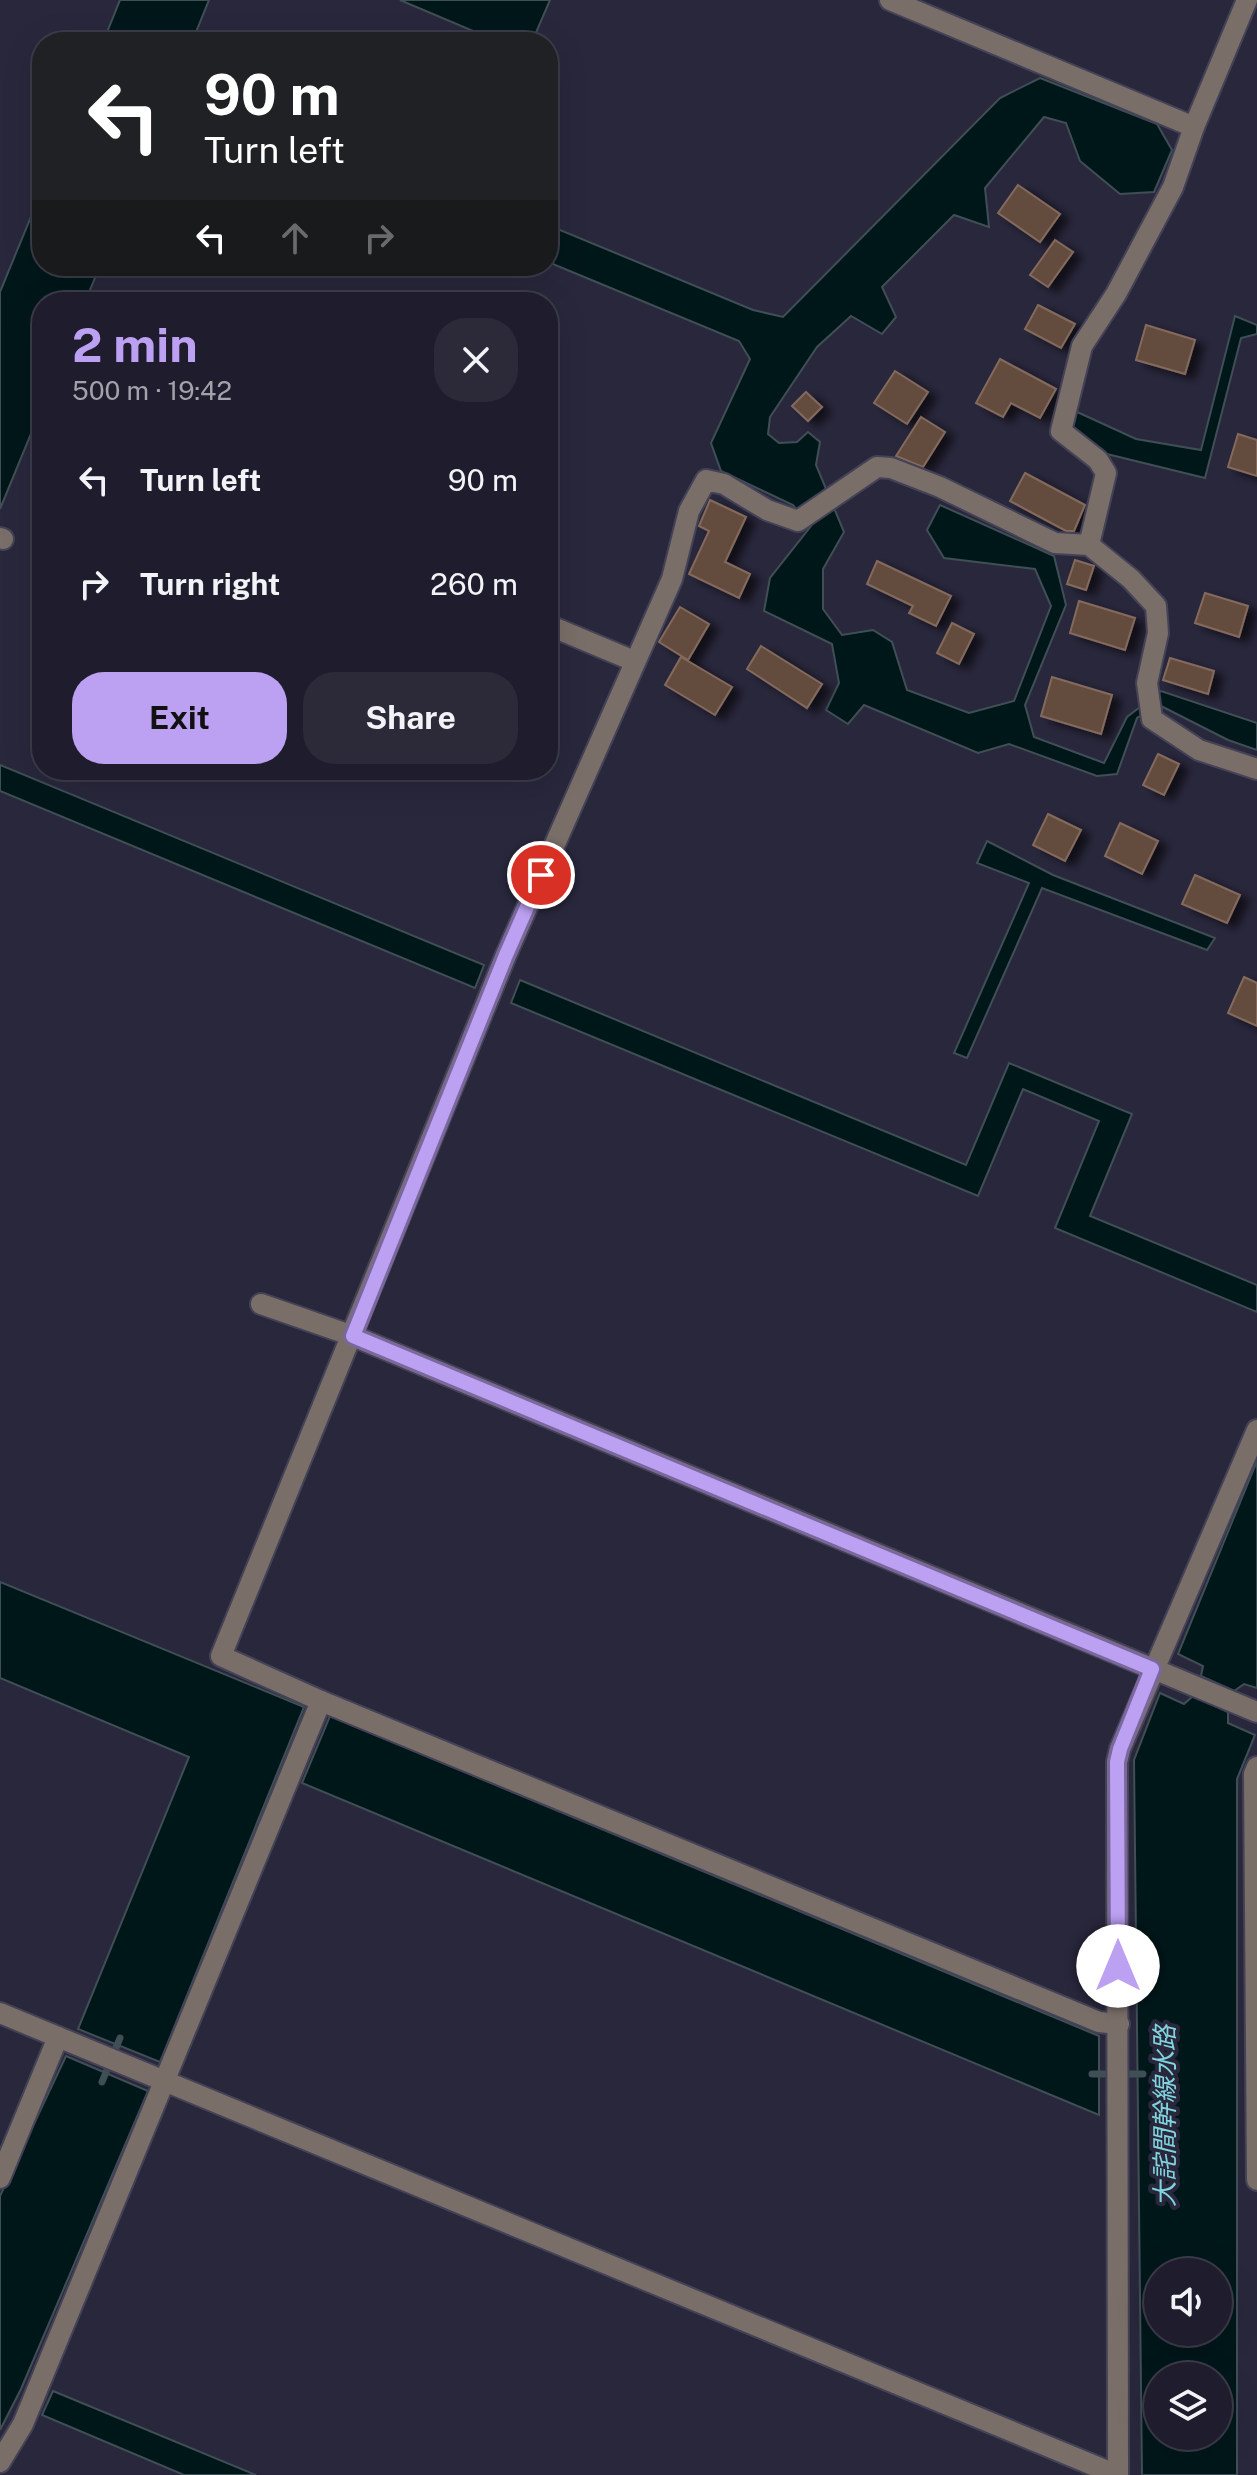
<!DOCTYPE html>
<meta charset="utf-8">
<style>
body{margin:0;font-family:"Public Sans","Noto Sans JP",sans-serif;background:#2c2a39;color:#f1f3f6;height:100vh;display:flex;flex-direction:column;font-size:30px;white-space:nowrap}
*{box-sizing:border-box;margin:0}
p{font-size:26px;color:#a1a2aa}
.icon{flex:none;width:44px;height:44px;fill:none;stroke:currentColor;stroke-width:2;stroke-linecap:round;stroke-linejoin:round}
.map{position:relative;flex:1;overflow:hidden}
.details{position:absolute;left:32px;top:292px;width:526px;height:488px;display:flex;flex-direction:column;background:#1f1d2d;border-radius:32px;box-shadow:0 8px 32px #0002,0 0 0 2px #3c3b49}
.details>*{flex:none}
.hud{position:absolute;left:32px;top:32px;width:526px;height:244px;border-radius:32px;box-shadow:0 8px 32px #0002,0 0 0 2px #3c3b49;background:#202124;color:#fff;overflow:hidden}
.fabs{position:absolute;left:1144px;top:2258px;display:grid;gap:16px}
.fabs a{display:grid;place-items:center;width:88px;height:88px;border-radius:50%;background:#1f1d2d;box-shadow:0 8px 32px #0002,0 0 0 2px #3c3b49;font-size:40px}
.pin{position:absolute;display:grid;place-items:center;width:68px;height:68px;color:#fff;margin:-34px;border:4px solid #fff;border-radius:50%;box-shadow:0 2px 8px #0007}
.me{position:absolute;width:88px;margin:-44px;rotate:0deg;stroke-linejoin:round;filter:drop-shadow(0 0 6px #0008)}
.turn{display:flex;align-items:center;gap:28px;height:168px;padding:0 40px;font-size:36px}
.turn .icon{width:104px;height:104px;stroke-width:2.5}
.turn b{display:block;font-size:56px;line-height:68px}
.lanes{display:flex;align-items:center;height:76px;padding:0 40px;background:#0003;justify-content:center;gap:40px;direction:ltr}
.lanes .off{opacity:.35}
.round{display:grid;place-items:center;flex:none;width:84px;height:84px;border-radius:32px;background:#2c2a39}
.overview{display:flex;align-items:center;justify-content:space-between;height:136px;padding:0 40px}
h1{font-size:48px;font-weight:700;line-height:60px;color:#bca0f2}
.cta{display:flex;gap:16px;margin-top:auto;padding:16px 40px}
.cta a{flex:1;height:92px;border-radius:32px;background:#bca0f2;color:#111;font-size:32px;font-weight:700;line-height:92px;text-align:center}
.cta a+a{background:#2c2a39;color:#f1f3f6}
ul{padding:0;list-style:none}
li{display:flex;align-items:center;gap:24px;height:104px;padding:0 40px}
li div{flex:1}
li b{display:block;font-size:30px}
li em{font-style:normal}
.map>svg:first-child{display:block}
</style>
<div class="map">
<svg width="1257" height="2475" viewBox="0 0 1257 2475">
<defs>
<filter id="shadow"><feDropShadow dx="9" dy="5" stdDeviation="4" flood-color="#0009"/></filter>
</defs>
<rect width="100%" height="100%" fill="#29273c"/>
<g fill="#00171a" stroke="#3f4f55" stroke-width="2" fill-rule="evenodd">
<polygon points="120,0 209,0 192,42 103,42"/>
<polygon points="400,0 550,0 532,42 499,42"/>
<polygon points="1040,78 1157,124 1172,150 1154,192 1120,194 1080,161 1066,123 1044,117 985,188 989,227 954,215 882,287 896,317 882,334 851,316 817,347 770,417 768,434 779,443 797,442 808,432 820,442 816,465 844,532 823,569 823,609 842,635 873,630 892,642 907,690 969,713 1014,701 1051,606 1035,569 944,558 927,530 940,505 1054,556 1066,605 1025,705 1034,737 1104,763 1127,717 1161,691 1257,723 1257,750 1228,740 1159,705 1137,718 1117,774 1097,776 1009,744 978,753 864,705 848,724 826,710 839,683 832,644 764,611 770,578 811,526 793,505 721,471 711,443 750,359 739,341 548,262 548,225 753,310 783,317 1000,98"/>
<polygon points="42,190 42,266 100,266 85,302 42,302 42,407 0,509 0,292"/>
<polygon points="1235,316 1257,325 1257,334 1241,338 1205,478 1107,454 1072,428 1075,411 1136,439 1201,450"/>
<polygon points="0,765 484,965 475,988 0,791"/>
<polygon points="987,841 1053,875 1215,938 1207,950 1042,888 967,1058 954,1053 1029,883 977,863"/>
<polygon points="520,980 966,1165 1009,1063 1132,1114 1090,1216 1257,1285 1257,1312 1055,1228 1099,1121 1023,1089 978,1196 511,1003"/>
<polygon points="1257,1461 1257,1688 1244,1684 1234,1691 1201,1676 1203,1666 1178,1654"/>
<polygon points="0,1582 304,1707 160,2062 78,2029 189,1757 0,1678"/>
<path d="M1160,1693l24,11 9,-8 35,16v11l27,12 -18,44v696h-95l-8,-715zM1158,2272h60v60h-60zM1158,2376h60v60h-60z"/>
<polygon points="330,1716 1099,2036 1099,2115 302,1783"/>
<polygon points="66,2056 148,2091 21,2389 0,2430 0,2196"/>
<polygon points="53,2391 256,2475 184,2475 42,2415"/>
</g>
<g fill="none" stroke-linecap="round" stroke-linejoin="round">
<g stroke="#3f4f55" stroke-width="7">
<polyline points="1092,2074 1143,2074"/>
<polyline points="102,2082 120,2038"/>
</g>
</g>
<g fill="#634b3e" stroke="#846a5d" stroke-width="2" filter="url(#shadow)">
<polygon points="1018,185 1060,214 1040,242 998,213"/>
<polygon points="1055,240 1073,252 1048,287 1030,275"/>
<polygon points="1038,305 1075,324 1061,348 1025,329"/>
<polygon points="1146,325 1195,340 1185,374 1136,360"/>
<polygon points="1000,359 1056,389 1040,418 1011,403 1003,417 976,403"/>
<polygon points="895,371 928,392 907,424 874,403"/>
<polygon points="806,392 822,407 808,421 792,406"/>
<polygon points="921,417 945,432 923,467 896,456"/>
<polygon points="1238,434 1257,440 1257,476 1228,467"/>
<polygon points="1025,473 1085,505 1074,531 1066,531 1010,501"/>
<polygon points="710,500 746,517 725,562 750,574 739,598 689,574 709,531 699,526"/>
<polygon points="1075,560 1094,566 1086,590 1067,584"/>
<polygon points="877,561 951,596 936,626 909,613 913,606 867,584"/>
<polygon points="1205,593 1248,606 1239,637 1195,623"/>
<polygon points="1079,601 1135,618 1125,650 1070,633"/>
<polygon points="680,607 709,624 688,660 659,642"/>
<polygon points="952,623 974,634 959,664 937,653"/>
<polygon points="761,646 822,684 807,708 747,669"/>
<polygon points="681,657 732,687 715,715 665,685"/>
<polygon points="1170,658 1214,671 1208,694 1163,680"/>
<polygon points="1052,677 1112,695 1101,734 1041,716"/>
<polygon points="1158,754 1179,764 1164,795 1143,785"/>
<polygon points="1048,814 1081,830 1065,861 1033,845"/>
<polygon points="1120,823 1158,841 1142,874 1105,856"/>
<polygon points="1195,875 1240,895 1227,923 1182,904"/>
<polygon points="1244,977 1257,983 1257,1026 1228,1013"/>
</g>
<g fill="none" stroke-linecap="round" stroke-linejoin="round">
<defs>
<g id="minor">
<polyline points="890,0 1194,127"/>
<polyline points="0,538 3,539"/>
<polyline points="1089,545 1106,473 1098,460 1061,431 1082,346 1116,294 1173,187 1194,127 1247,0"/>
<polyline points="548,625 634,661"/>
<polyline points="261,1304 353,1336 1257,1712"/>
<polyline points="321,1701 1099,2022 1119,2024"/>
<polyline points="1257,1767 1254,1774 1257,2180"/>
<polyline points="0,2013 1117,2475"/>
<polyline points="0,2178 58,2037"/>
<polyline points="0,2462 23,2424 321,1701 221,1656 506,955 672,579 689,511 706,480 724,484 767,510 798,521 877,467 891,468 940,487 1055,543 1089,545 1131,579 1156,606 1158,633 1147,683 1152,719 1199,750 1257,769"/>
<polyline points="1118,2475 1117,1762 1120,1749 1257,1430"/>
</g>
</defs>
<use href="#minor" stroke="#444256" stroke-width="24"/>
<use href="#minor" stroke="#7a6e68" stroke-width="20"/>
</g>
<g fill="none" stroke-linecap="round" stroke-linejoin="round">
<defs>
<polyline id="route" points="541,875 506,955 353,1336 1152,1669 1120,1749 1117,1762 1118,1966"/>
</defs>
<use href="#route" stroke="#7a689d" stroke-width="20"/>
<use href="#route" stroke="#bca0f2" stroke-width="14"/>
</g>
<g text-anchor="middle" stroke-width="8" stroke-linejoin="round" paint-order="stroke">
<g font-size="26" font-style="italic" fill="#81d4dd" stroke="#29273c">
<text transform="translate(1165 2116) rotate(-90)" y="9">大詫間幹線水路</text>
</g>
</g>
</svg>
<div class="fabs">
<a><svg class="icon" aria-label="sound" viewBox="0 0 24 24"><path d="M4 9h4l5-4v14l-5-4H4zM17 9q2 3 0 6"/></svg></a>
<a><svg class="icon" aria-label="layers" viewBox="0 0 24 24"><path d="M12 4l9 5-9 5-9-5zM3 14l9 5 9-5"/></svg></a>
</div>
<div class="pin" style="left:541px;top:875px;background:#d93025"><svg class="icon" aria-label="arrive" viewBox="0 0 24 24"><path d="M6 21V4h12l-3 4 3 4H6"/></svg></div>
<svg class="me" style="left:1118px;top:1966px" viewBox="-20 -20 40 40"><circle r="19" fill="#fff"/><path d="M0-13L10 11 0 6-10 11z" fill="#bca0f2"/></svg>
<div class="hud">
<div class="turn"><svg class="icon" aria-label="left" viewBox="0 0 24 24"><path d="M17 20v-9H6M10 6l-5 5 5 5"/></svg><div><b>90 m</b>Turn left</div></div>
<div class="lanes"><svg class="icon" aria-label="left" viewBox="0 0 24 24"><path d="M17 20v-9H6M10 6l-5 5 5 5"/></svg><svg class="icon off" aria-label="ahead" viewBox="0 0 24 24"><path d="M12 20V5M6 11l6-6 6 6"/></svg><svg class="icon off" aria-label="right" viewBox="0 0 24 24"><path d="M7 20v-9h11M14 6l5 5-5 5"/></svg></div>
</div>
<section class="details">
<div class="overview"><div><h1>2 min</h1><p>500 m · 19:42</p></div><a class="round"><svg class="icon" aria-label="close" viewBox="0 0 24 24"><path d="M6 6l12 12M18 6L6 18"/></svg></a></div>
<ul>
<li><svg class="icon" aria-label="left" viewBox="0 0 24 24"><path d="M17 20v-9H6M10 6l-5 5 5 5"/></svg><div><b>Turn left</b></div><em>90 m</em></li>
<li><svg class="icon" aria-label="right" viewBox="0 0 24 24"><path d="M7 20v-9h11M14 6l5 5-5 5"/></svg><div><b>Turn right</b></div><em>260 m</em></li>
</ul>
<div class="cta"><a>Exit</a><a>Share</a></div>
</section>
</div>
